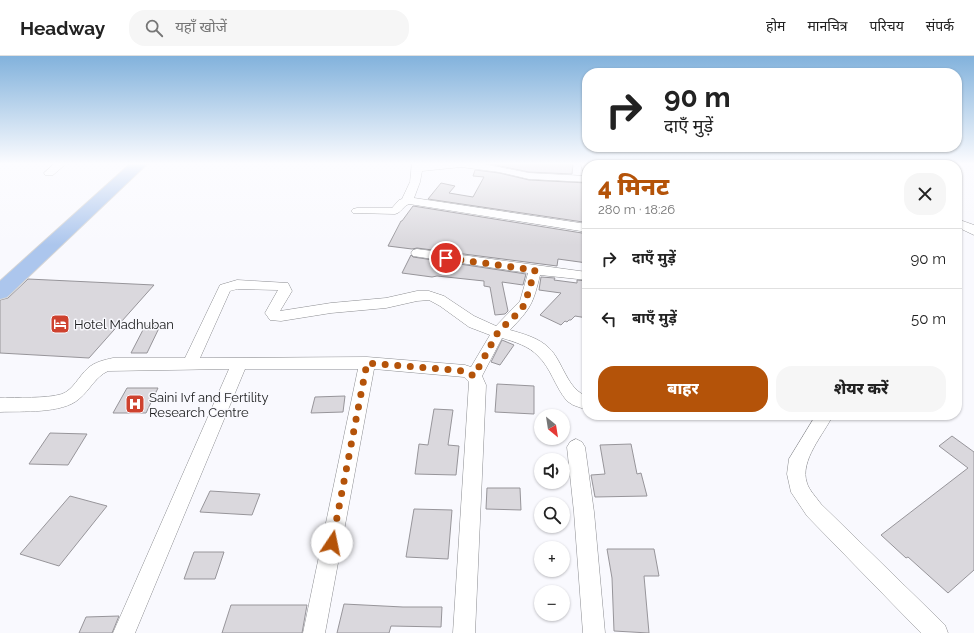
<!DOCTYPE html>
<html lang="hi">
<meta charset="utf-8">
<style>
body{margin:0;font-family:Raleway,"Noto Sans Devanagari",sans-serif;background:#f6f6f6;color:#222;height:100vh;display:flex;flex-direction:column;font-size:15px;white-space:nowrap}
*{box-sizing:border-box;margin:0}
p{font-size:13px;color:#767676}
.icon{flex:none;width:22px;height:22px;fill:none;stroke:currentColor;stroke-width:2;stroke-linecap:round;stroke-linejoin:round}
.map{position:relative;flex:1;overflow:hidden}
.drawer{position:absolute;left:582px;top:104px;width:380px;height:260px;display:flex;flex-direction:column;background:#fff;border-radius:16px;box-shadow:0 1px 3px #0004}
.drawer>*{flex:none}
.banner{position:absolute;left:582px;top:12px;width:380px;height:84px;border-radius:16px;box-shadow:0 1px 3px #0004;background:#fff;color:#222;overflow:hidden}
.needle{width:26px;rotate:150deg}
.fabs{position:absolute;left:534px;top:353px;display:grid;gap:8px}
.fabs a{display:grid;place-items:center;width:36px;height:36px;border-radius:50%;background:#fff;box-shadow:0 1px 3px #0004;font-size:20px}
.pin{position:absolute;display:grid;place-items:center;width:34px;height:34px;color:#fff;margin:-17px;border:2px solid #fff;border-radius:50%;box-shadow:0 1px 4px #0007}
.me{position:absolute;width:44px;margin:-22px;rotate:11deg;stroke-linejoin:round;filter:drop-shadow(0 0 3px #0008)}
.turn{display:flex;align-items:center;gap:14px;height:84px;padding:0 16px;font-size:18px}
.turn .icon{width:52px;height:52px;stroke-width:2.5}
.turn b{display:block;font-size:28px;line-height:34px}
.round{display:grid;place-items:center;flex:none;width:42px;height:42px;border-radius:16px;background:#f6f6f6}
.overview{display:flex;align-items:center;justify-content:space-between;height:68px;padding:0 16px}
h1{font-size:24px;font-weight:800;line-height:30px;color:#b45309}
.action{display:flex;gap:8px;margin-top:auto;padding:8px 16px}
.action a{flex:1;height:46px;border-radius:16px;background:#b45309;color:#fff;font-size:16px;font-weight:800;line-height:46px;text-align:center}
.action a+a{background:#f6f6f6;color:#222}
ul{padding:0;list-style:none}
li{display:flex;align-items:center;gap:12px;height:60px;padding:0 16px;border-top:1px solid #e0e0e0}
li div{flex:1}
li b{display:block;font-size:15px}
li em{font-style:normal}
header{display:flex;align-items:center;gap:24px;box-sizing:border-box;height:56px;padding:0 20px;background:#fff;border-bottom:1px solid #e0e0e0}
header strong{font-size:19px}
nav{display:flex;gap:22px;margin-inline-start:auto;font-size:14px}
.search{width:280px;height:36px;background:#f6f6f6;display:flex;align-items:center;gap:10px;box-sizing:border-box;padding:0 14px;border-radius:16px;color:#767676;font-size:15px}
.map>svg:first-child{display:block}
</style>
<header>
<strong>Headway</strong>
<div class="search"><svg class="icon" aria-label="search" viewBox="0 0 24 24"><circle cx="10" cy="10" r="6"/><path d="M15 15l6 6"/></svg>यहाँ खोजें</div>
<nav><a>होम</a><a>मानचित्र</a><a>परिचय</a><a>संपर्क</a></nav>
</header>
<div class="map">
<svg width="974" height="577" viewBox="0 0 974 577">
<rect width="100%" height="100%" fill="#f9f9fe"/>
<g fill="#dad8dd" stroke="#97959a">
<polygon points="491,108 573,108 572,118 529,116"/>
<polygon points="475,114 499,117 529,124 587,127 583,166 428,143 441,127 455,130 449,137 473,141 484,121 473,120"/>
<polygon points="413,150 582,177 586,178 585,186 587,187 587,207 558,203 557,210 417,192 412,193 388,190 401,165 402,165"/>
<polygon points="411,199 413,201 526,218 523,229 502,226 508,255 505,258 495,259 490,231 484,230 484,225 437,220 432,221 402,217"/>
<polygon points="541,221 555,222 554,224 577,227 577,224 587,225 587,262 575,260 571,264 569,264 567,266 565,265 561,269 540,259 561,237 539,234"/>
<polygon points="28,223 154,229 89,302 0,297 0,244 8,242"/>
<polygon points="145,270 160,270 147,297 131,297"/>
<polygon points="502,284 514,289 500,309 491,306"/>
<polygon points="497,328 534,330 534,358 495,356"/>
<polygon points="127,332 158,332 146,357 113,357"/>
<polygon points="345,340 343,356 311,357 315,341"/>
<polygon points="434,353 453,354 448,389 459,390 456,419 415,418 419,388 428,389"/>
<polygon points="50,377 87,378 68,409 29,408"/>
<polygon points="952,380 974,396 974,514 948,537 908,501 906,502 881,479 968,412 939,390"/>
<polygon points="631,388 637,418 641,417 647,440 595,441 591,419 605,418 600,389"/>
<polygon points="487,432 520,432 521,454 486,453"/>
<polygon points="210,435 260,438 252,459 200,456"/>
<polygon points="70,440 107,450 59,510 20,498"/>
<polygon points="414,453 452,454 448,503 406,501"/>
<polygon points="607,493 654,493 659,520 644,520 649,577 614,575 612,522"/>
<polygon points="194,496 224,496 215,523 184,523"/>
<polygon points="344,548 403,551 442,551 441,571 391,570 389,577 337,577"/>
<polygon points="231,549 307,549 302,577 222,577"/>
<polygon points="119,560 112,577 79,577 86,561"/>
</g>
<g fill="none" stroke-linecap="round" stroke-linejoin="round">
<defs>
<g id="minor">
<polygon points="54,108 66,108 53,119 45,119 44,117"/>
<path d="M412,108h72l45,9 58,3v6l-58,-3 -30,-7 -38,-5 -39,4 -2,11 -6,16 173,26v8l-178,-28c-6,2 -8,9 -14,10l-42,-1 -2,-2 2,-2 4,-1h35l7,-8 3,-1 8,-17z"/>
<polygon points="581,108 591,108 591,109 587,109 587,116 583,115"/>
<rect x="701" y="108" width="10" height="1"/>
<polygon points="813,108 823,108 824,109 813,109"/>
<polygon points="912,108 923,108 924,109 912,109"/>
<polygon points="957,163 974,169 974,179 957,171"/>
<path d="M417,193l170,23v8l-47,-5c-7,29 -9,33 -30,55 14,4 29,8 39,18 14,13 18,42 38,48v14l-14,-5 -6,-4c-12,-14 -16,-33 -29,-45 -9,-10 -23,-14 -36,-18l-20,38 4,9 -11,248h-22l16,-251 -5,-5 -90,-8 -49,264h-22l55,-264h-113l-110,264h-22l116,-264 -121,2c-13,6 -18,19 -29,28 -17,15 -57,12 -79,13v-14c17,-1 46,1 62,-4 11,-4 17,-18 26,-26 7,-6 16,-8 25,-10h72l35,-73 17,-5 51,3 4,8 -12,20 51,-8 55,-5 31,-7h12l15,5 30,20 22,10 24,-25 8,-28 -115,-17 -2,-3 2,-3zM238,233l40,1 -13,23 5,7 11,1 50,-8 55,-5 31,-7 12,-1 11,6 29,21 21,8 -19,32 -6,-2 -98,-8 -167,1 30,-67z"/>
<path d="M816,359h17c-9,19 -34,46 -26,68 2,7 9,14 14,21l124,121 3,8h-27l-114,-117 -16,-24 -4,-18 2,-15z"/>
<polygon points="576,383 582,386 585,391 594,456 605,577 583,577 574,456 567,391 570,386"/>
</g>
<polygon id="primary" points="130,108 147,108 7,241 0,243 0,225"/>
</defs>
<use href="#minor" stroke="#8c8d91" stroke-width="1"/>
<use href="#primary" stroke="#d6d6d6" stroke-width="2"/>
<use href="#minor" fill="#fff" fill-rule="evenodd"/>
<use href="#primary" fill="#acc6ed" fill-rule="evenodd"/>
</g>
<linearGradient id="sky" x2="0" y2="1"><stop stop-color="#82b2dc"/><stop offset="0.57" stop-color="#fcfcff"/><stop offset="1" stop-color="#fcfcff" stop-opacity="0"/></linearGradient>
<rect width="974" height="189" fill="url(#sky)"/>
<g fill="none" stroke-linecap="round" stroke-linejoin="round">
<polyline stroke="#b45309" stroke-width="7" stroke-dasharray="0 12.6" points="332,487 367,307 465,315 474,320 498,276 522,253 526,244 535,214 446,202"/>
</g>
<defs>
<symbol id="hotel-square" viewBox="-11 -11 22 22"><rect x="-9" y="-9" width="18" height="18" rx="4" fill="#ce422f" stroke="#f9f9fe"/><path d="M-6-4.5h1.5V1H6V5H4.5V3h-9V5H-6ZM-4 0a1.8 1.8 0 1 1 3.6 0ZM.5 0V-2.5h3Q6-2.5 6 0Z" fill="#fff"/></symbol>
<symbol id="hospital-square" viewBox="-11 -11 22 22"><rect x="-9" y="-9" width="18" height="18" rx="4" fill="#ce422f" stroke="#f9f9fe"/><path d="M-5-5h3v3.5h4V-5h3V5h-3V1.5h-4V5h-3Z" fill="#fff"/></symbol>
</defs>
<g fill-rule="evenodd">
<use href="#hotel-square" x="49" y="257" width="22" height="22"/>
<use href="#hospital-square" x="124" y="337" width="22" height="22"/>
</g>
<g text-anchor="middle" stroke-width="3" stroke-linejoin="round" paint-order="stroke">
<g font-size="13" fill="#1c1d1e" stroke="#f9f9fe" text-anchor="start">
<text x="74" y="273">Hotel Madhuban</text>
<text x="149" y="346">Saini Ivf and Fertility<tspan x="149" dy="15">Research Centre</tspan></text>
</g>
</g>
</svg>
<div class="fabs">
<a><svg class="needle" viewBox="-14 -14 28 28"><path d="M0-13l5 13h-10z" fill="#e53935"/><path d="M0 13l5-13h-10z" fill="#767676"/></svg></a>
<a><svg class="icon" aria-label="sound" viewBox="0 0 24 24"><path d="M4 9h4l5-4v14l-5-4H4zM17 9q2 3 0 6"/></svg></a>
<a><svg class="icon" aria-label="search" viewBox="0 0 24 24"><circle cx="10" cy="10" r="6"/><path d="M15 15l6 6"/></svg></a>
<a>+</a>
<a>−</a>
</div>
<div class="pin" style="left:446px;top:202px;background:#d93025"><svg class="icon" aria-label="arrive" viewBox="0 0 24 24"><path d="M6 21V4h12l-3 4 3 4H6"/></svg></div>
<svg class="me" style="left:332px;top:487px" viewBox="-20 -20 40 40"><circle r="19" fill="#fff"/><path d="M0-13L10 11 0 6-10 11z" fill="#b45309"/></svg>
<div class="banner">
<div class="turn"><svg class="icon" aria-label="right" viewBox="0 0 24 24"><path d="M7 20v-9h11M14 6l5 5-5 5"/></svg><div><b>90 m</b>दाएँ मुड़ें</div></div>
</div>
<section class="drawer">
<div class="overview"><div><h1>4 मिनट</h1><p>280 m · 18:26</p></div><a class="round"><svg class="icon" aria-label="close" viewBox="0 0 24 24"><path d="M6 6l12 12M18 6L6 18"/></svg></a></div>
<ul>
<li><svg class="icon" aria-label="right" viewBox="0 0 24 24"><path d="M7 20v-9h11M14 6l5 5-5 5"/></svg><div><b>दाएँ मुड़ें</b></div><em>90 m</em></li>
<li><svg class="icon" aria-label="left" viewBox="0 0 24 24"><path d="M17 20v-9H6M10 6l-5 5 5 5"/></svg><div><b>बाएँ मुड़ें</b></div><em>50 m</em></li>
</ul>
<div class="action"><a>बाहर</a><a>शेयर करें</a></div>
</section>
</div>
